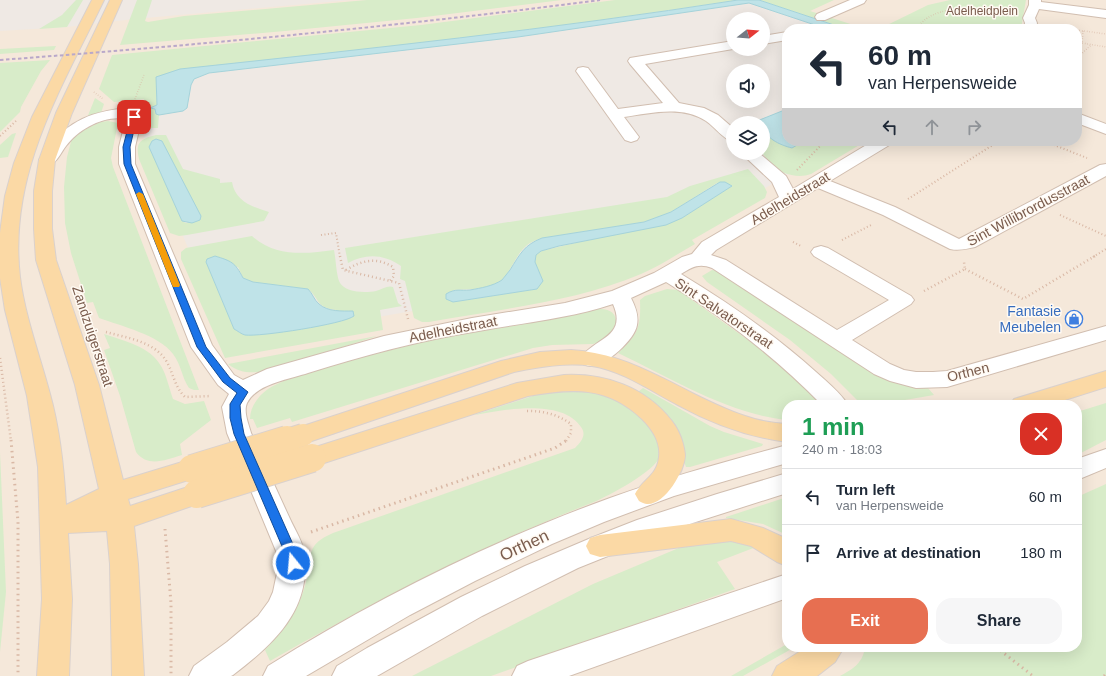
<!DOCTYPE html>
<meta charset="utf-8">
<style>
body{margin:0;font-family:Helvetica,sans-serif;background:#f6f6f7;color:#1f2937;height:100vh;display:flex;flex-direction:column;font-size:15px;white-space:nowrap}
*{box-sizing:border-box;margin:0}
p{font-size:13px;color:#747a83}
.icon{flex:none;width:22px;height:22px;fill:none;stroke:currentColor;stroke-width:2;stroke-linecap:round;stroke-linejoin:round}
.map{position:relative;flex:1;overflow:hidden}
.sheet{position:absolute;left:782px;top:400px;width:300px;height:252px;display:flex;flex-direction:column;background:#fff;border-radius:16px;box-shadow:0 4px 16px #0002}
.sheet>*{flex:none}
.banner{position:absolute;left:782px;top:24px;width:300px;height:122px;border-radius:16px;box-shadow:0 4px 16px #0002;background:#fff;color:#1f2937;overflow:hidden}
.needle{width:26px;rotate:73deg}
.buttons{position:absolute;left:726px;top:12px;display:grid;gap:8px}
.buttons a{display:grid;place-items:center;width:44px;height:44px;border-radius:50%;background:#fff;box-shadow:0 4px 16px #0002;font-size:20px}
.pin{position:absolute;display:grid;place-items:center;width:34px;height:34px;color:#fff;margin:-17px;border-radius:8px;box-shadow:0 2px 6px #0006}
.me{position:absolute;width:44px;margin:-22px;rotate:343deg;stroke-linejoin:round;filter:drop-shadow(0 0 3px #0008)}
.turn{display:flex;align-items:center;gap:14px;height:84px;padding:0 20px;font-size:18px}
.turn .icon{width:52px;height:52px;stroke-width:2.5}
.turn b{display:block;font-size:28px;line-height:34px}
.lanes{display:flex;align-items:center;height:38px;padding:0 20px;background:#0003;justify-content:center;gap:20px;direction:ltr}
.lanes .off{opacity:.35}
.round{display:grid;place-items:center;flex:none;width:42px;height:42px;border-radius:16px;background:#f6f6f7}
.headline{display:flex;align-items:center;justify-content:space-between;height:68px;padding:0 20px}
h1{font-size:24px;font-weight:700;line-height:30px;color:#1e9e55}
.action{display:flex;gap:8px;margin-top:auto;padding:8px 20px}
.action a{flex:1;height:46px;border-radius:16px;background:#e76f51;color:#fff;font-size:16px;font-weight:700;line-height:46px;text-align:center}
.action a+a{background:#f6f6f7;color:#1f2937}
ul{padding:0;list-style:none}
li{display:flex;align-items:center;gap:12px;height:56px;padding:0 20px;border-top:1px solid #e0e1e3}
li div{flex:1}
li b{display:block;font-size:15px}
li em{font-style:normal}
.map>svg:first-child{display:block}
</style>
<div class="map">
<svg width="1106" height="676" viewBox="0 0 1106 676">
<rect width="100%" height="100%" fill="#fdf6ec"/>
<path fill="#f5e8da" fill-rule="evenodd" d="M0,0h1106v676h-1106zM733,19h30v30h-30zM787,29h290v112h-290zM733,71h30v30h-30zM733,123h30v30h-30zM787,405h290v242h-290z"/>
<g fill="#efe9e4" fill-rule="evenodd">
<polygon points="0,0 351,0 134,19 67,27 0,31"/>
<path d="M756,0h15l93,29h-77v112h56l-155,94 -125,50 -336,58 -83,-202 3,-64zM733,19h30v30h-30zM733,71h30v30h-30zM733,123h30v30h-30z"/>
</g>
<g fill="#d8ecc9" fill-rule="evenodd">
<polygon points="76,0 83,0 67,27 39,29 62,15"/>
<polygon points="137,0 152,0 145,21 148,22 184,16 367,0 562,0 417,18 285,31 120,45"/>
<polygon points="615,0 738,0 569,25 156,77 157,105 150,109 155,109 156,114 159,115 158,128 147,128 141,124 144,99 114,102 99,89 112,55 421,25"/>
<polygon points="759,0 834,0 810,11 866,29 846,29"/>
<polygon points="950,0 1026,0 1021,29 879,29 928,5"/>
<polygon points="56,46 54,50 0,54 0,49"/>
<polygon points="50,60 41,71 21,107 20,112 0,132 0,63"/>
<polygon points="95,98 104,104 101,113 87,118"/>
<path d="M108,121l10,2 -7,35 2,9 86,223h-5l-5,-2c-7,-10 -8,-24 -16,-34 -14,-19 -52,-28 -74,-36l-6,-16 -6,1 -16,-50 -6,-30 -1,-36 3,-30 5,-19 6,-5 22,-11z"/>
<path d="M763,127l29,21 12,-7h62l-55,33c-13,5 -32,0 -41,-11 -3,-4 -5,-7 -8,-10h1z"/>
<polygon points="16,133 8,157 0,158 0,145 12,134"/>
<path d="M156,135h10l17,34 37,10v4l12,-1c3,19 20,25 37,30l-5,9 -77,14 -8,1 -9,-3 -31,-74c-4,-17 1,-20 17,-24zM156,139l6,2 39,77 -15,5 -4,-2 -33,-74 3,-6z"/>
<path d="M748,169l16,17 3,6 -2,6 -73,42 3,4c-18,10 -35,22 -54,30 -66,28 -141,35 -212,48h-7l-8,-4 -9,-37 -5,-2 1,-13c-17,-12 -35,-13 -53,-3l-3,-15 322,-51 23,-11zM717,183l15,3 -50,32 -141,33 -5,4 -1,7 3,8 -1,19 -84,13v-12c14,-1 28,0 41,-5 16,-7 19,-27 31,-38 5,-5 11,-7 17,-9l102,-16 27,-10z"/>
<path d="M252,236c23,21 53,18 82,14 2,10 2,22 5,31 5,12 26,12 37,10 6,-2 12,-6 17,-4l5,16 4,3 -22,4 3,20 -158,28 -44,-99v-7l5,-4zM206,262l32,5 5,11 10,4 55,7c13,11 7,18 28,21v12l-77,13h-15l-10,-6z"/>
<polygon points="712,270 720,271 917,387 928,388 934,395 876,405 862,405 831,374 790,340 707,282 702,276"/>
<path d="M667,289l11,1 94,67 27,24 23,24h-35v15c-59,-6 -116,-42 -169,-67 20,-19 23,-25 22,-53l5,-4z"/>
<path d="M597,309c16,-1 21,6 19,21l-16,12 -7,2 -41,1 -19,3 -241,74 -2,-4 -33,10 -4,-9h-3c0,-12 8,-23 18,-30 19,-12 52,-20 74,-26 35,-10 70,-19 106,-26 50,-9 100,-16 149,-28z"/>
<path d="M104,334c20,7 46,12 57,32 6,10 8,22 12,33l12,5 19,-3 7,19 -31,24 2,11c-17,5 -34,13 -46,-3l-16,-56 -16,-46 6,-2z"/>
<path d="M377,336l-106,34c-16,3 -29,5 -43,-6z"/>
<path d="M643,388l67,38 14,6 39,12 -1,2 -72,21h-4c-3,-7 -1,-17 -3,-25 -7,-23 -25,-38 -45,-50z"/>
<path d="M589,390c11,4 33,10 42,16 4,3 25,25 27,29 2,4 3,17 2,21 -4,15 -52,40 -66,46 -113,44 -219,99 -324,159l-5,-11c13,-14 25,-28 33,-45 4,-9 7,-18 9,-27 5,-25 -1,-33 26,-45l242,-85c6,-6 12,-13 6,-21 -19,-29 -79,-17 -107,-12l74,-24z"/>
<polygon points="1106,403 1106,440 1077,455 1077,412"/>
<polygon points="0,452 6,592 0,652"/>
<path d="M1106,484v192h-266c13,-7 23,-13 25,-29h212v-150z"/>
<polygon points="787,497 787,535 763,524 726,518 726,517"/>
<polygon points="719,537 756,547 717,562 735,589 491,676 412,676 593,584 693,542"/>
<polygon points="787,644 787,647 795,647 743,676 731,676"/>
</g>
<g fill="#bfe3e8" stroke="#a5d3da">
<path d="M738,0h21l87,29h-19l-78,-26 -231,34 -309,36 -15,6 -3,6 -4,23 -4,3 -24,4 -3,-1 -1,-5 -5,-1 7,-3 -1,-28 24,-8c187,-20 373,-40 558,-69z"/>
<path d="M782,111h5v30h17l-12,7c-12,-3 -29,-10 -29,-25h-4l-2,-2z"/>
<polygon points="156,139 162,141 201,216 200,220 192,223 182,221 149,147 152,141"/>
<path d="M720,182h5l7,4 -50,32 -16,7 -107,21 -18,5 -5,4 -1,7 8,19 -6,8 -84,13 -7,-3v-5c10,-6 14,-3 24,-4 11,-2 23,-4 32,-10 3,-3 5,-7 8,-10 10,-16 14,-25 32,-32l102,-16 27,-10z"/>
<path d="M215,256c16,5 20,6 28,22l10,4 55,7c5,5 6,11 11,15 9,8 23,7 34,7l1,5c-10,8 -94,21 -109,19 -4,-1 -7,-4 -11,-6l-28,-67 1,-3z"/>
</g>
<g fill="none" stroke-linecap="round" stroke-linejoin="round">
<defs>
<g id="minor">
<polygon points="850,0 866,0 864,3 825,20 817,20 815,17 817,14"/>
<polygon points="1029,0 1041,0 1041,2 1106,10 1106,18 1039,9 1035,18 1037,23 1036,29 1024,29 1025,23 1023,18 1029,5"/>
<polygon points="787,32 787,40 763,44 763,36"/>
<path d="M733,41v8l-88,15 34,39 25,5 14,7 15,13v14c-10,-3 -18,-15 -27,-21 -24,-16 -55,-8 -82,-4l15,20 -2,3 -6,2 -6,-2 -49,-69 2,-3 5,-1 5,1 30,41 45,-6 -33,-39 -2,-3 2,-3z"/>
<path d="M119,109c8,1 18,1 23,8l-7,30v17l77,181 22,30 9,5 24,-11 117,-33 88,-18 93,-15 47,-12 42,-18 28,-16 10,-3 10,-12 77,-45 -7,-15 -31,-29h18l27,23 7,13 80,-48h20l-2,3 -61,37 65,26 64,32 141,-74 6,-1v12l-131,71c-9,2 -16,4 -25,2l-67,-34 -65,-27 -102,62 -5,5 15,5 111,70 52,-30 -75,-44 -3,-4 3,-4 7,-2 7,2 83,48 3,4 -3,4 -59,36 38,24 14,6 12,2h17l14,-1 159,-45v14l-159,47 -31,1 -26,-7 -16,-7 -162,-106c-13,-5 -20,-1 -31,6 48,29 94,61 135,98 11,10 24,20 32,33h-26c-47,-48 -99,-88 -156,-123l-35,16c4,8 8,17 6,27 -2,14 -30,40 -45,41 -3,0 -6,-1 -9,-2l-3,-5c13,-21 48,-21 33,-55 -45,15 -93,19 -140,28 -56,9 -111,24 -165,41 -18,6 -52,11 -61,30 -4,9 2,22 4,30 13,29 26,58 39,86 5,11 13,23 14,34 8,56 -30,91 -71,122l-2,1h-42l5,-10 33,-24 31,-26 11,-15 4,-9 4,-19 -1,-22 -49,-118 -5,-26 7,-13 -11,-9 -27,-38 -72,-183v-17l7,-28c-22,-4 -47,10 -60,27 -4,5 -8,14 -13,17 -4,3 -8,1 -12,1l-2,-4c22,-32 41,-46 80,-51z"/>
<polygon points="1077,113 1106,124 1106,134 1077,123"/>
<path d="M787,445v18l-113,33 -70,26 -52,22 -77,37 -65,34 -104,61h-43l5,-10c107,-67 223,-125 342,-168 58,-21 118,-37 177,-53z"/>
<polygon points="1106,449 1106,468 1077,480 1077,459"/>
<polygon points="787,473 787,493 680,527 578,568 482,616 377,676 332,676 337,666 367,648 461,597 525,566 591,538 637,520 717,494"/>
<polygon points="787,574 787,598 569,676 512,676 517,666 528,661"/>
</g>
<g id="major">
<path d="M92,0h12c-43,89 -96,174 -84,277 5,40 20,79 30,117 10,36 14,74 16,111l33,-16 -24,-104 -39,-125 -2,-31v-38l5,-31 17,-47 54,-113h12l-50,113 -17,47 -3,31v38l4,31 43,125 24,95 69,-21 9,3 4,7 -4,7 -73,23 2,7 67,-22 9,3 4,7 -4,7 -72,25 4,38 6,112h-32l-2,-112 -3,-33 -39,2 4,66 -3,77h-32l5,-77 -4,-132 -11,-71 -22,-86 -5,-32v-45l5,-37 9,-33 18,-46z"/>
<path d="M571,350c65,3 114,46 174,66 14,5 28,7 42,8v18c-39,-5 -74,-18 -109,-37 -27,-14 -55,-34 -86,-39 -26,-4 -52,1 -78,6l-211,72 -9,-3 -3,-6 3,-6 207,-68 39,-9z"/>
<polygon points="1106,371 1106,387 1049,405 1010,405 1014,399"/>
<path d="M564,375c41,-2 81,12 107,45 5,6 10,16 12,24 1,4 2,9 2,12 -1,16 -20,49 -38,48 -2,0 -6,-2 -8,-3l-4,-7c8,-15 22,-18 24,-37 2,-15 -7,-28 -17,-38 -35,-33 -69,-31 -114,-23l-216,71 -9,-2 -4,-7 4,-7 214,-68z"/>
<polygon points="731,519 763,528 787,539 787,566 777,562 751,546 731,541 600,557 590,554 586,546 590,538 600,535"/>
<polygon points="807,647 844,647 835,662 817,676 772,676 777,666"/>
</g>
</defs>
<use href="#minor" stroke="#d1beb0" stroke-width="2"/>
<use href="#major" stroke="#dad1cd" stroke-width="2"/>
<g stroke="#d9b8a5" stroke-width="1.5" stroke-dasharray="0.5 2" stroke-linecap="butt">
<polyline points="1048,26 1072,29"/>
<path d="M918,29l-1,-1c20,-28 66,-17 96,-18"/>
<polyline points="1077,30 1106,34"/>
<polyline points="1083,31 1082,43 1106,47"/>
<polyline points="1077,58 1091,45"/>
<polyline points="94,92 103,99"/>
<polyline points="135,99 144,75"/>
</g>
<g stroke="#d9b8a5" stroke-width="2" stroke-dasharray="1 2.5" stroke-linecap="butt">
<polyline points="0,136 16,121"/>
<polyline points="1044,141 1087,158"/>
<polyline points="797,170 825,141"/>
<polyline points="908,199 999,141"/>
<polyline points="1060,215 1106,236"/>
<polyline points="321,235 336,233 340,257"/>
<polyline points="842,240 873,224"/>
<polyline points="793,242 801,246"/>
<polyline points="1093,257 1106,249"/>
</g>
<g stroke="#d9b8a5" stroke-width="2.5" stroke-dasharray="1 3" stroke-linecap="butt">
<polyline points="340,256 343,270 399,283 408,319"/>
<polyline points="965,269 1023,299 1095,256"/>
<path d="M346,270c16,-10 31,-13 47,-3l1,9 -4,5"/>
<polyline points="924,291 965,269 964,262"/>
<path d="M106,332c22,6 51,10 62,32 6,12 7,23 17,33l26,-1"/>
<polyline points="0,358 11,441"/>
<path d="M527,411c17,0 30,3 44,13v9l-5,8"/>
</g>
<g stroke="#d9b8a5" stroke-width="3" stroke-dasharray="1.5 4" stroke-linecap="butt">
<polyline points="11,440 18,522 18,676"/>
<polyline points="165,529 171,603 171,676"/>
<polyline points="311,532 555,448 567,440"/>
<polyline points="996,647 1033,676"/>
<polyline points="1104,676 1106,674"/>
</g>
<use href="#minor" fill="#fff" fill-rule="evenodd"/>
<use href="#major" fill="#fbd9a5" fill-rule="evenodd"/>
<path stroke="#b9a8c9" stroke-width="2" stroke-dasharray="3.5 2.5" stroke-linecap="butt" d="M0,60c201,-15 401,-34 600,-60"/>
<defs>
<polyline id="major-bridge-far1" points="284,441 303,435"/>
<g id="major-bridge">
<polyline points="192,469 287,440"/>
<polyline points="197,494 312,458"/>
</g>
</defs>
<use href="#major-bridge-far1" stroke="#dad1cd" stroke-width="24" stroke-linecap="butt"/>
<use href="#major-bridge" stroke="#dad1cd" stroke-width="30" stroke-linecap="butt"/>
<use href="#major-bridge-far1" stroke="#fbd9a5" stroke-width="22"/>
<use href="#major-bridge" stroke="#fbd9a5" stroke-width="28"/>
</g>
<polygon fill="#1a73e8" stroke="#114b97" points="131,116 137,117 130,147 131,164 206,347 230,378 248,392 240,405 241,418 244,434 296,551 299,563 297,566 293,568 288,566 284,551 234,434 230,418 230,404 237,393 223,382 197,347 124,164 123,147"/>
<polygon fill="#f59e0b" points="139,192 143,194 180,285 179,287 173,287 172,285 136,194"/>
<defs>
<symbol id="shop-ring" viewBox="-11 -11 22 22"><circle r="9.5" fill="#fffaf3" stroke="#3f7fe0" stroke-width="1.5"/><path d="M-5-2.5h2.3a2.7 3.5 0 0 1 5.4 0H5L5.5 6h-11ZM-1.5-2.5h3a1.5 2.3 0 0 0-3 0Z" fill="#3f7fe0"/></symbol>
</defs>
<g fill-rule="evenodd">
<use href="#shop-ring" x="1064" y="309" width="20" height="20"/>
</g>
<g text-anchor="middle" stroke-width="3" stroke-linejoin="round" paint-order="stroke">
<g font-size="12" fill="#7a5c4d" stroke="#fffaf3">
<text x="982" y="15">Adelheidplein</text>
</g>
<g font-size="14" fill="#7a5c4d" stroke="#fffaf3">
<text transform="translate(790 198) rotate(-31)" y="5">Adelheidstraat</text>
<text transform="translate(1028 210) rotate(-28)" y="5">Sint Willibrordusstraat</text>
<text transform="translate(724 313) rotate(34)" y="5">Sint Salvatorstraat</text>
<text transform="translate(453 329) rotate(-11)" y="5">Adelheidstraat</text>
<text transform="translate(93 336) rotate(72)" y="5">Zandzuigerstraat</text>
<text transform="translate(968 372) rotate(-14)" y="5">Orthen</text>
</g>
<g font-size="14" fill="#366cbe" stroke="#fffaf3" text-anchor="end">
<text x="1061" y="316">Fantasie<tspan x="1061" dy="16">Meubelen</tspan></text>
</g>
<g font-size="17" fill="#7a5c4d" stroke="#fffaf3">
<text transform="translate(524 545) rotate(-25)" y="6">Orthen</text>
</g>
</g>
</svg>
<div class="buttons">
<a><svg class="needle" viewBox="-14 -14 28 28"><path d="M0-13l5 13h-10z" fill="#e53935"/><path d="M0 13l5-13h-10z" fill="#747a83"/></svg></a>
<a><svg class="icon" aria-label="sound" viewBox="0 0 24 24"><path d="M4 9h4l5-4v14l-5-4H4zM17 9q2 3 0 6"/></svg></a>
<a><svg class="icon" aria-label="layers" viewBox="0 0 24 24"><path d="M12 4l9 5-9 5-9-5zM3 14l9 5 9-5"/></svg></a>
</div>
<div class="pin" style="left:134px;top:117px;background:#d93025"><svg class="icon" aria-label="arrive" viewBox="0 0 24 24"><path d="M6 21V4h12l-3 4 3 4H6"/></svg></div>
<svg class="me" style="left:293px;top:563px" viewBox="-20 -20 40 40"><circle r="17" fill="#1a73e8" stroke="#fff" stroke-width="3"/><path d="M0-11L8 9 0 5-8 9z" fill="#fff"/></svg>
<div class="banner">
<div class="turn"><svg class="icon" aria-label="left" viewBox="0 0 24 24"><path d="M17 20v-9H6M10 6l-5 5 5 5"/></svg><div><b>60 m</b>van Herpensweide</div></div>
<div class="lanes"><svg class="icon" aria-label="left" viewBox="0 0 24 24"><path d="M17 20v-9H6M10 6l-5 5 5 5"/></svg><svg class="icon off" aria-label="ahead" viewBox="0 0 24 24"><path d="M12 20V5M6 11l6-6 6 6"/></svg><svg class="icon off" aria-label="right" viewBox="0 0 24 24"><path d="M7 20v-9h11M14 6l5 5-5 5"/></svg></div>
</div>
<section class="sheet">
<div class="headline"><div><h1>1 min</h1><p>240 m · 18:03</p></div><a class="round" style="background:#d93025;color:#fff"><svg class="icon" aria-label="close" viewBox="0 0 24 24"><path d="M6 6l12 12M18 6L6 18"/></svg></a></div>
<ul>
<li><svg class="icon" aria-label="left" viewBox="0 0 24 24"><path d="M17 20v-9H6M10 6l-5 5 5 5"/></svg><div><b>Turn left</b><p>van Herpensweide</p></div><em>60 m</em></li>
<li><svg class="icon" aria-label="arrive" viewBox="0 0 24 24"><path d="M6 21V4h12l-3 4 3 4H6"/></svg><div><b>Arrive at destination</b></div><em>180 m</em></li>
</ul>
<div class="action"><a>Exit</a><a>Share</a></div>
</section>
</div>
